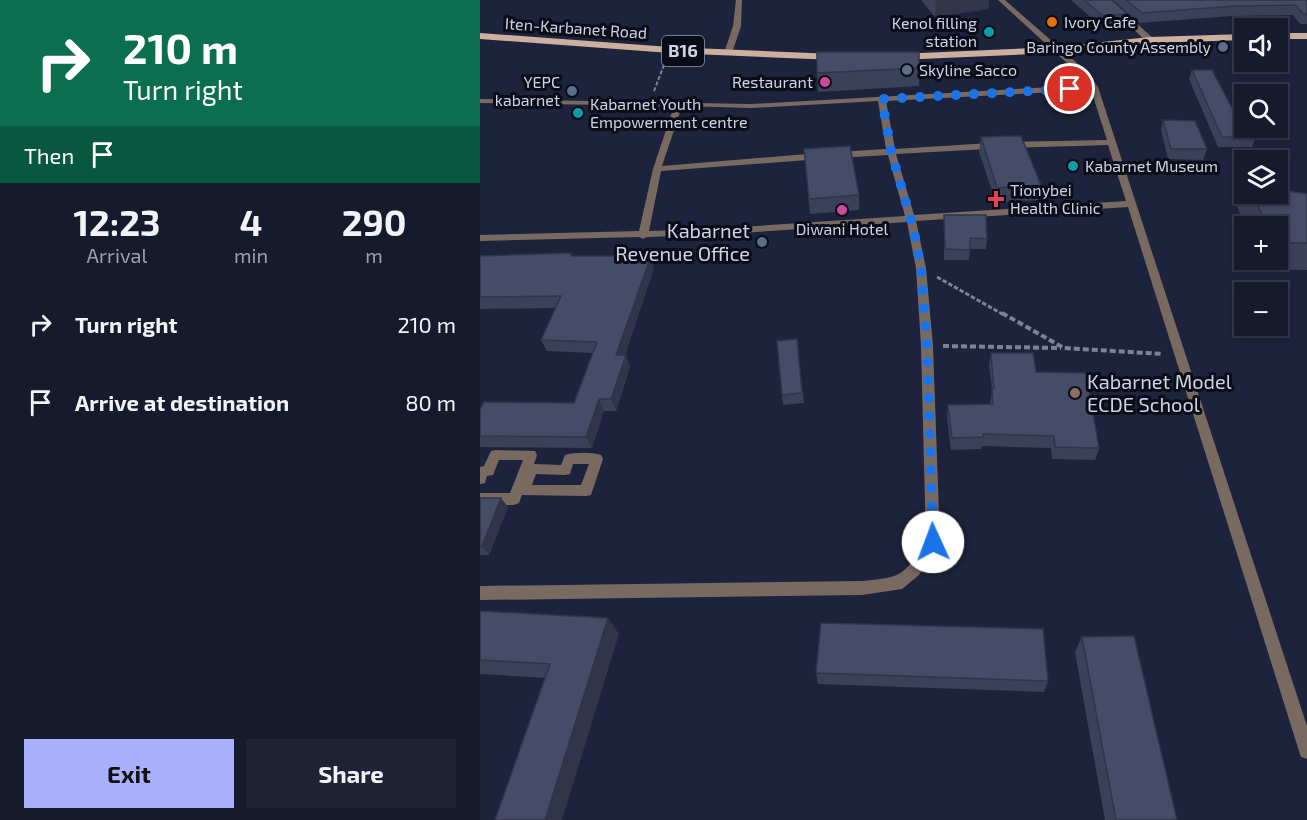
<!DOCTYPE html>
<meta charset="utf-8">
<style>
body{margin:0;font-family:"Exo 2",sans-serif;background:#1f2335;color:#f1f3f6;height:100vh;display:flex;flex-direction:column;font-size:22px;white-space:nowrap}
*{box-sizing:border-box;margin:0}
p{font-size:20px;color:#9ea1aa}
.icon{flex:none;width:33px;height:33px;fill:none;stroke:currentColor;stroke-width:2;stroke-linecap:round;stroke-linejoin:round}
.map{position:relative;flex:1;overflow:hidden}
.sheet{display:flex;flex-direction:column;background:#161a2d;width:480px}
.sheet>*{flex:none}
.top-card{background:#0b6e4f;color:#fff;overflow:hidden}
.buttons{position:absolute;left:754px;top:18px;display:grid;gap:12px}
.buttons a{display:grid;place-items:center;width:54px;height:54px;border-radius:0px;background:#161a2d;box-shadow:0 3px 9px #0003,0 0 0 2px #353849;font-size:30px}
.pin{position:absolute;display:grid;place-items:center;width:51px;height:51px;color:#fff;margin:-26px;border:3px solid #fff;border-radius:50%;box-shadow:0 2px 6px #0007}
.me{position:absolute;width:66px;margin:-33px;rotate:358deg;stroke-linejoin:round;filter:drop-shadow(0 0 4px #0008)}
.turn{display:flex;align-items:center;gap:21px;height:126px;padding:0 24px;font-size:27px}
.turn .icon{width:78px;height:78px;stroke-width:2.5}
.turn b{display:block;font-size:42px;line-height:51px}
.then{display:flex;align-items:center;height:57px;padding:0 24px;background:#0003;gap:12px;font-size:22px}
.eta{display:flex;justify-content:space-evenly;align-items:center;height:102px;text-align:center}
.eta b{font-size:36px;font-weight:700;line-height:42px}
.cta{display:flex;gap:12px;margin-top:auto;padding:12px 24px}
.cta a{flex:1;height:69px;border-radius:0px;background:#a9b0fc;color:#111;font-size:24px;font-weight:700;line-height:69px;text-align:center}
.cta a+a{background:#1f2335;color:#f1f3f6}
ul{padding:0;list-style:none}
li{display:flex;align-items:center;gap:18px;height:78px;padding:0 24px}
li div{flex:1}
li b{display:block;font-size:22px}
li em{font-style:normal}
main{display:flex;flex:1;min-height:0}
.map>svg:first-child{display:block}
</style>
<main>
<section class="sheet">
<div class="top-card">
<div class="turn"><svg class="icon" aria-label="right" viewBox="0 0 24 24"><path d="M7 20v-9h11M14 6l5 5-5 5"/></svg><div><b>210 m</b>Turn right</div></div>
<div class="then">Then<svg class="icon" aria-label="arrive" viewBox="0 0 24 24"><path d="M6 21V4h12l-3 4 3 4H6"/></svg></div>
</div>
<div class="eta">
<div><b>12:23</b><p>Arrival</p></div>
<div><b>4</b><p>min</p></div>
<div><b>290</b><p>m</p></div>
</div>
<ul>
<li><svg class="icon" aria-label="right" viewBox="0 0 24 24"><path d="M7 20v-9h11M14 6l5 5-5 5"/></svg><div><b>Turn right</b></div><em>210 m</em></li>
<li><svg class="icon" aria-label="arrive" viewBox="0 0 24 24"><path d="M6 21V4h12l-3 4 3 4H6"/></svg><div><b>Arrive at destination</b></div><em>80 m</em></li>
</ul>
<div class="cta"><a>Exit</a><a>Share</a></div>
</section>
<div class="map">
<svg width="827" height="820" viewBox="0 0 827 820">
<rect width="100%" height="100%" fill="#1d233c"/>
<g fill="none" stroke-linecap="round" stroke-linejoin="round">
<polyline stroke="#7d8397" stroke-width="2" stroke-dasharray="4 2" stroke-linecap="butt" points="174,91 184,65"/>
<polyline stroke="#7d8397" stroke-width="3" stroke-dasharray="4.5 2" stroke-linecap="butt" points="457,277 524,315"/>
<g stroke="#7d8397" stroke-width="4" stroke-dasharray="6 3" stroke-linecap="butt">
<polyline points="522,313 584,348 683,354"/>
<polyline points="463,346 581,348"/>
</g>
<g fill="#786a61" fill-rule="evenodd">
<polygon points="256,0 262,0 261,26 252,53 248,55 244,53 253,26"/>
<path d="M518,0h7l80,70 13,17 209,639v33l-6,-2 -2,-6 -171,-544 -212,14 10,47 7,78 7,196 -21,33 -17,14 -40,6 -382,5v-14l382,-5c42,-4 41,-5 64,-40l-5,-195 -5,-78 -9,-46 -197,13 -63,2 -4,2 -4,-2 -159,4v-6l159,-4 14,-62 21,-63 -194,-3v-4l271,5 337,-19 -9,-11zM611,90l16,50 -101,2 -111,7 -9,-48zM398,101l8,48 -49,3 -4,3 4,3 51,-3 17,61 -195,13 -61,2 12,-60 159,-12 4,-3 -4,-3 -158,13 20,-60 69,2zM628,145l18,56 -212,14 -18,-61 110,-6z"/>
<polygon points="623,0 630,0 673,38 673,42 667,42"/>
<path d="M15,450l40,1 2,4 -3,9 27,1 4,-10c10,-3 26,-3 36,0l2,4 -12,36 -5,1 -64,-1 -3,8 -5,2h-34v-12h30l13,-33h-24l-6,15 -6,1 -2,7 -5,1v-17l4,-1 7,-15zM93,464h16l-8,21h-49l4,-11 29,1 5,-1z"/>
</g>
<g fill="#ccb09d" fill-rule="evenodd">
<polygon points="0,33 190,47 355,54 360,57 355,60 190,53 0,39"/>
<rect x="798" y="33" width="29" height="6"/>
<polygon points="765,34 765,40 670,43 575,53 418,60 413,57 418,54 575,47 670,37"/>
</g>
</g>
<g fill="#3b4159">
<polygon points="441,0 509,0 508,9 455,17"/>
<polygon points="591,0 632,0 647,14 645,24 621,26"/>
<polygon points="633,0 827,0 827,24 820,24 813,15 752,16 659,23"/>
<polygon points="439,68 439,86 338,92 337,73"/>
<polygon points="712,70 753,110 776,137 772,147 738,147 709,79"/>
<polygon points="683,120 727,149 723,160 688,159 681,130"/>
<polygon points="501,137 561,185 558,200 516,203 499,152"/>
<polygon points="324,149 379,195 379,210 330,214"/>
<polygon points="764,172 765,172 765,194 798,194 808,191 827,243 827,270 782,269 778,260 798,260 798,226 765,227 754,199"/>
<polygon points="464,215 507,239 506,249 490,249 489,260 464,260"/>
<polygon points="0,256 93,256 174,268 145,355 150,367 136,411 124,411 112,448 0,447 0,410 94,403 113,353 67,351 61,340 76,308 0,309"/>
<polygon points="317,339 324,403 303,405 302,395"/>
<polygon points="511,353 556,372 619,448 615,460 572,459 571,448 502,446 501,449 471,450 467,417 468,405 510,404 512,389 509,365"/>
<polygon points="0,498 28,507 9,555 0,555"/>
<polygon points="0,611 139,634 65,678 0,674"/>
<polygon points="602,637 697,820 625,820 595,652"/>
<polygon points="336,673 568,681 564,692 338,684"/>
</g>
<g fill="#303549">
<polygon points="456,0 509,0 508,9 455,17"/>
<polygon points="171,256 174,268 141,367 136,355"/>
<polygon points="146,355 150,367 136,411 131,399"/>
<polygon points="119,399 124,411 112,448 106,437"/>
<polygon points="21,498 28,507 9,555 2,546"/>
<polygon points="128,618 139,634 82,820 65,820"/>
</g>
<g fill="#454c68" stroke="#303549" stroke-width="1.5">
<polygon points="604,0 632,0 647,14 623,16"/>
<polygon points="646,0 827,0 827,14 823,14 816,5 755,6 662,13"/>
<polygon points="337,52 439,52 439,68 337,73"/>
<polygon points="712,70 732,70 753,110 764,111 765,114 765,128 772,128 776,137 742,137"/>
<polygon points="683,120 715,121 727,149 691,149"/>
<polygon points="541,136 561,185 517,188 501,137"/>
<polygon points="370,146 379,195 329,199 324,149"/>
<polygon points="798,174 804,175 808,191 827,194 827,243 798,243 798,226 787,226 773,194 798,194"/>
<polygon points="464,215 506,215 507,239 490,238 490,250 465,249"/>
<polygon points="91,253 91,256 171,256 136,355 146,355 131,399 119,399 106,437 0,436 0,410 4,402 94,403 117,342 61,340 81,296 0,297 0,256"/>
<polygon points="317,339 322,393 302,395 297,341"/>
<polygon points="511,353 553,353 556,372 606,373 619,448 575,447 574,436 503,434 503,437 472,438 468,405 513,404 512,389 514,389"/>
<polygon points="0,498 21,498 2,546 0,546"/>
<polygon points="0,611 128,618 65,820 15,820 70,664 0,660"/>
<polygon points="341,623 563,629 568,681 336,673"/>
<polygon points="654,636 697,820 636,820 602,637"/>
</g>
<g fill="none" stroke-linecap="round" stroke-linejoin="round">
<polyline stroke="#1a73e8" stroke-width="10" stroke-dasharray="0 18" points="453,542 447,346 441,268 433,227 411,151 402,99 590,89"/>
</g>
<circle fill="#e8710a" stroke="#0a0d18" stroke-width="2" cx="572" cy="22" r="6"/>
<g fill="#0f9aa8" stroke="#0a0d18" stroke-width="2">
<circle cx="509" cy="32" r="6"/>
<circle cx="98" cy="113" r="6"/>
<circle cx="593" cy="166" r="6"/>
</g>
<g fill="#5c6f8a" stroke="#0a0d18" stroke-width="2">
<circle cx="743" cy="47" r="6"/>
<circle cx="427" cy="70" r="6"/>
<circle cx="92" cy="91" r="6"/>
<circle cx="282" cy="242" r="6"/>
</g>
<g fill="#d1479c" stroke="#0a0d18" stroke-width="2">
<circle cx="345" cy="82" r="6"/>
<circle cx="362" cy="210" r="6"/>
</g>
<path fill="#e0444e" stroke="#0a0d18" stroke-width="2" d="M513 190h6v6h6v6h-6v6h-6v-6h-6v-6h6z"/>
<circle fill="#8d6e63" stroke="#0a0d18" stroke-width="2" cx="595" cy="393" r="6"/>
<g text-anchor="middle" stroke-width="6" stroke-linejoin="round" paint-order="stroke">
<g font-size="16" fill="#ced3e4" stroke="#0a0d18" text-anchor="start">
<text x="584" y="28">Ivory Cafe</text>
<text x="497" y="29" text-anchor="end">Kenol filling<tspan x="497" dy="18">station</tspan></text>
<text x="731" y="53" text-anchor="end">Baringo County Assembly</text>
<text x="439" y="76">Skyline Sacco</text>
<text x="80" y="88" text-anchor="end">YEPC<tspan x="80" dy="18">kabarnet</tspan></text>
<text x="333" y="88" text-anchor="end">Restaurant</text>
<text x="110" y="110">Kabarnet Youth<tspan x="110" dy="18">Empowerment centre</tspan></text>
<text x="605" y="172">Kabarnet Museum</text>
<text x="530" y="196">Tionybei<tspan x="530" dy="18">Health Clinic</tspan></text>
<text x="362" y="235" text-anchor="middle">Diwani Hotel</text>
</g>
<g font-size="16" fill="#ced3e4" stroke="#0a0d18">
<text transform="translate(96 28) rotate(4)" y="6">Iten-Karbanet Road</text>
</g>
<rect fill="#0a0d18" stroke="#9398a7" stroke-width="1.5" x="182" y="36" width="42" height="30" rx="4.5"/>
<g font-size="18" font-weight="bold" fill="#ced3e4">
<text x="203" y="57">B16</text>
</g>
<g font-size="20" fill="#ced3e4" stroke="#0a0d18" text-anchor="end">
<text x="270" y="238">Kabarnet<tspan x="270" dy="23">Revenue Office</tspan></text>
<text x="607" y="389" text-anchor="start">Kabarnet Model<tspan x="607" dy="23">ECDE School</tspan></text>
</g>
</g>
</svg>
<div class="buttons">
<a><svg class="icon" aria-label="sound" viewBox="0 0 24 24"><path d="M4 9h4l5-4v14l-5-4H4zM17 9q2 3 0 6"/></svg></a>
<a><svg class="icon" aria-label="search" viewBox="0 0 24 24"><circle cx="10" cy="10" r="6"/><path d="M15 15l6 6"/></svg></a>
<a><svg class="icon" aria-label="layers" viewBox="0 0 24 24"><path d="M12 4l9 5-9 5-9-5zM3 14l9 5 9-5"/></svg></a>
<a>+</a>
<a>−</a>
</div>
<div class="pin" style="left:590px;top:89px;background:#d93025"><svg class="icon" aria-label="arrive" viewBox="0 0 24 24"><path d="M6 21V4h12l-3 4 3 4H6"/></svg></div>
<svg class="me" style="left:453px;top:542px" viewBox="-20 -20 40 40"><circle r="19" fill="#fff"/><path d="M0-13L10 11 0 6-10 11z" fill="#1a73e8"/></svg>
</div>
</main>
